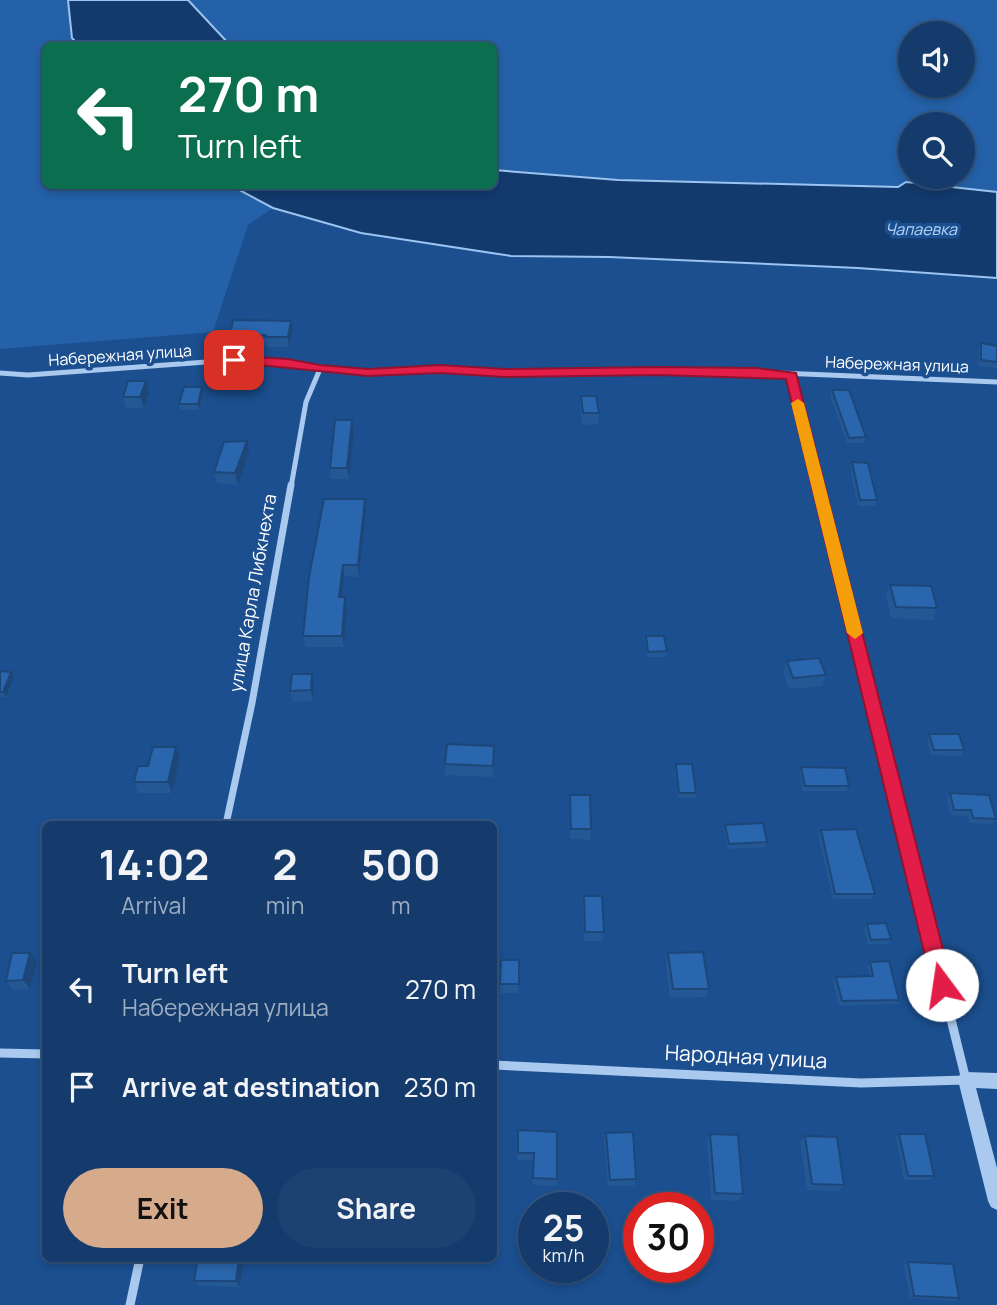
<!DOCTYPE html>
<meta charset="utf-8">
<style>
body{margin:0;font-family:Manrope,sans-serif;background:#1d4271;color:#f1f3f6;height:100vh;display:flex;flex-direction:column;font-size:26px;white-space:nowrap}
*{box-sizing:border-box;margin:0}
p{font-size:23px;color:#9dadc1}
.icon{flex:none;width:38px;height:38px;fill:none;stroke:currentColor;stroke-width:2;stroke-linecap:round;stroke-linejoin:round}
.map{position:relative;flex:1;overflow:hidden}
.side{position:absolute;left:42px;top:821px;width:455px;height:441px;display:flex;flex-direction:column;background:#143b6b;border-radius:10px;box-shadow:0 4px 10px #0003,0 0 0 2px #33557e}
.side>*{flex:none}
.guide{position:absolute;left:42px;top:42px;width:455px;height:147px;border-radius:10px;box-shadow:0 4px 10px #0003,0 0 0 2px #33557e;background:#0b6e4f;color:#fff;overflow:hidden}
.fabs{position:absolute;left:898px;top:21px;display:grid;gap:14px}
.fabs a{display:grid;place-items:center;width:77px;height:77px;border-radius:50%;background:#143b6b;box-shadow:0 4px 10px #0003,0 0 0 2px #33557e;font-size:35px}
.speed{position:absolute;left:518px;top:1192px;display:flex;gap:14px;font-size:35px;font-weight:700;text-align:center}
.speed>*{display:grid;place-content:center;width:91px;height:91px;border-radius:50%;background:#143b6b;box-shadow:0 4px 10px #0003,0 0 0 2px #33557e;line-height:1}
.speed small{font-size:18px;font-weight:400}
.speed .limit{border:10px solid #d22;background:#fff;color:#111}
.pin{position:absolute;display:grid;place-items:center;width:60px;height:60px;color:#fff;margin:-30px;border-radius:14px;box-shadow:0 4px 10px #0006}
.me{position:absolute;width:77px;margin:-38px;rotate:346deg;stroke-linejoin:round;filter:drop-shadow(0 0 5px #0008)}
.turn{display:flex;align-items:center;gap:24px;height:147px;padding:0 21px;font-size:32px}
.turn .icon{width:91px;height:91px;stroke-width:2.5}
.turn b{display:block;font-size:49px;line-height:60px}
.eta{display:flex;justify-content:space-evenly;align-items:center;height:119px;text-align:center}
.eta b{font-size:42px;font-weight:700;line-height:49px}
.cta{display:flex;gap:14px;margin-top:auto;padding:14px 21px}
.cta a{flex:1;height:80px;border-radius:42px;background:#d6ab8b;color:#111;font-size:28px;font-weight:700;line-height:80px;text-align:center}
.cta a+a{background:#1d4271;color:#f1f3f6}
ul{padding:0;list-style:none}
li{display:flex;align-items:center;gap:21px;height:98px;padding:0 21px}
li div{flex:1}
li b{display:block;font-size:26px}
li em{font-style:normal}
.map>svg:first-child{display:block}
</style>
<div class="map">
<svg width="997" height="1305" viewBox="0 0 997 1305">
<rect width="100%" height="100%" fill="#1b4f8f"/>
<g fill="#2461a8" fill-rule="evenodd">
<polygon points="0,0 68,0 72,38 79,45 46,46 46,186 232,186 273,208 248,225 213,332 0,349"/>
<path d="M188,0h809v192l-91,-10 -8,5 -280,-7 -124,-10v-124l-264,-1zM910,33h52v53h-52zM910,124h52v53h-52z"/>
</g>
<g fill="#123a6d" stroke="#9cc4f0" stroke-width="2">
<polygon points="68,0 188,0 230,45 79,45 72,38"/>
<polygon points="494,170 618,180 898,187 906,182 997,192 997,278 858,268 609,257 511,256 361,233 273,208 232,186 494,186"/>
</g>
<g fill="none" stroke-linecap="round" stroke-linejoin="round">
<g stroke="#a9c9ee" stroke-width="5">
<polyline points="0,373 28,375 234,360 288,363 368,373 440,369 505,373 757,372 997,382"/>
<polyline points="791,376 818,487"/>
<polyline points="291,487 306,402 320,369"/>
</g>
<g stroke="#a9c9ee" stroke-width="7">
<polyline points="818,485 907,843"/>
<polyline points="226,824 252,703 291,485"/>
</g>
<g stroke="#a9c9ee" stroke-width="9">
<polyline points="0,1053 46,1054"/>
<polyline points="494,1065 861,1083 966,1080 907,841"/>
<polyline points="130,1305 140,1258"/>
</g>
<polygon fill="#a9c9ee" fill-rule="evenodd" points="966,1072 997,1073 997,1089 976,1088 997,1168 997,1210 991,1207 988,1201 958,1080 960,1074"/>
</g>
<g fill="#245895">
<polygon points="293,331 289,347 267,347 266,345 232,346 230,336"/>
<polygon points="981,343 997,346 997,368 979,366 979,349"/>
<polygon points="832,390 866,437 864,443 847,443 830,396"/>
<polygon points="149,393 144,408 126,408 123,397"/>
<polygon points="203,393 199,410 181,410 179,404"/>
<polygon points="581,396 599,413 598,424 582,425 580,407"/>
<polygon points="352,420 354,432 349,479 331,479 330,468"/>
<polygon points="249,452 238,485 217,483 214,472"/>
<polygon points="852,462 877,500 875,506 858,506 850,468"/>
<polygon points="365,499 366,510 359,577 344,576 342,597 345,597 347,608 344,647 305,647 303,636"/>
<polygon points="890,585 937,608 933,620 891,618 886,596"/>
<polygon points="646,636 667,651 666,657 647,657 645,642"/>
<polygon points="787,661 826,675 822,686 789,689 783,672"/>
<polygon points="0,671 14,677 6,697 0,697"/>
<polygon points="314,685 313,701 293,702 290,691"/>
<polygon points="929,734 964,750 961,756 931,755 927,739"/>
<polygon points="494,757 493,777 445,775 445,764"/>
<polygon points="180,758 172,793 138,793 134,782 148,766"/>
<polygon points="676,764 696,793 695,798 678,798 675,769"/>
<polygon points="801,767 849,786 846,791 803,791 800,773"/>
<polygon points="950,793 996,819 992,824 970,823 968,816 951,815 947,799"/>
<polygon points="570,795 591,829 590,840 570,839"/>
<polygon points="725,825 767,842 765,847 728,849 724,830"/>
<polygon points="821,830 875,894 872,899 833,899 818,835"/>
<polygon points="584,896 604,932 603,941 584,941 582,905"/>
<polygon points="867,924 891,939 888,944 868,944 864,929"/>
<polygon points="668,953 709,989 706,997 670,998 666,963"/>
<polygon points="501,960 519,960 518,993 500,993"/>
<polygon points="37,962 30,989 13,990 6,981"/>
<polygon points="870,962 899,1000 897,1004 839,1006 833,982 836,977 870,976 867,967"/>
<polygon points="518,1130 557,1179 556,1186 533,1185 533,1160 517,1160"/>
<polygon points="606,1133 636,1179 634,1186 608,1186 604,1140"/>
<polygon points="710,1134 743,1194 739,1201 711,1200 707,1141"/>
<polygon points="899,1134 934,1176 930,1180 904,1180 896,1137"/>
<polygon points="805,1136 844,1185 839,1191 807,1190 800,1143"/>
<polygon points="244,1258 240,1287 199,1286 194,1281"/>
<polygon points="908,1262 959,1298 955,1301 910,1298 904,1265"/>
</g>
<g fill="#1d4779">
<polygon points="291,321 293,331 289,347 288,337"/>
<polygon points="146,381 149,393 144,408 140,397"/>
<polygon points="202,387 203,393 199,410 198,404"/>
<polygon points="352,420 354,432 349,479 347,468"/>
<polygon points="247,441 249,452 238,485 235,473"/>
<polygon points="365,499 366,510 359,577 358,565"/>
<polygon points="343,565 344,576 341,608 339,597"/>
<polygon points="345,597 347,608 344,647 342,636"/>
<polygon points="11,672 14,677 6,697 3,692"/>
<polygon points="312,674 314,685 313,701 311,690"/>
<polygon points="176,747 180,758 172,793 168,782"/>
<polygon points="30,953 37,962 30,989 23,980"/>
<polygon points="239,1258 244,1258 240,1287 236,1281"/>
</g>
<g fill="#2a66ad" stroke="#1d4779" stroke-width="2">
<polygon points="233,320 291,321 288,337 265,337 266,335 230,336"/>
<polygon points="981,343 997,346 997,362 981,360"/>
<polygon points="128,381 146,381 140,397 123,397"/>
<polygon points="184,387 202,387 198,404 179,404"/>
<polygon points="832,390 849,390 866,437 849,438"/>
<polygon points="581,396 596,396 599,413 583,413"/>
<polygon points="335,420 352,420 347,468 330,468"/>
<polygon points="247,441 235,473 214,472 224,442"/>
<polygon points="852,462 868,463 877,500 860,500"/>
<polygon points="324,499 365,499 358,565 343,565 339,597 345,597 342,636 303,636 309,577"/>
<polygon points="890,585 931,586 937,608 896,607"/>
<polygon points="646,636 664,636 667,651 648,652"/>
<polygon points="819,658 826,675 793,678 787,661"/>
<polygon points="0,671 11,672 3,692 0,692"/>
<polygon points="292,674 312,674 311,690 290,691"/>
<polygon points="929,734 959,734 964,750 934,750"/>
<polygon points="447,744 494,746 493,766 445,764"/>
<polygon points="153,747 176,747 168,782 134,782 138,766 148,766"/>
<polygon points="676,764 692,764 696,793 679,793"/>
<polygon points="801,767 845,768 849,786 805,786"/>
<polygon points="950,793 989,795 996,819 973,818 971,810 954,810"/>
<polygon points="570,795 590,795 591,829 571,829"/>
<polygon points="763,823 767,842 729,844 725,825"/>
<polygon points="856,829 875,894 835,894 821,830"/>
<polygon points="584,896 602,896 604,932 585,932"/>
<polygon points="886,923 891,939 871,940 867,924"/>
<polygon points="703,952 709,989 673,989 668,953"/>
<polygon points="12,953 30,953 23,980 6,981"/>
<polygon points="501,960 519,960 519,984 500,984"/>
<polygon points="889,961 899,1000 842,1001 836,977 873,976 870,962"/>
<polygon points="518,1130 557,1132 557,1179 533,1178 534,1153 518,1153"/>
<polygon points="633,1132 636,1179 610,1180 606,1133"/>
<polygon points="710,1134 738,1135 743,1194 715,1193"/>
<polygon points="899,1134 925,1134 934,1176 908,1176"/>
<polygon points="805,1136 837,1137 844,1185 812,1184"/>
<polygon points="198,1258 239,1258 236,1281 194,1281"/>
<polygon points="908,1262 953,1264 959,1298 914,1296"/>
</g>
<polygon fill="#e11d48" stroke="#92132f" stroke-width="2" points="234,356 288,359 320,365 368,369 440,365 505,369 657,367 757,368 796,373 952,985 949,992 942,995 935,992 932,985 786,379 657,375 505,377 440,373 368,376 230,362 228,360"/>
<polygon fill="#f59e0b" points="798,399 804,403 863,633 855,639 847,633 791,403"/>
<g text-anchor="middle" stroke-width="7" stroke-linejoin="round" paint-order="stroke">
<g font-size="16" font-style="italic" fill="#b5d3f5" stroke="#1b4f8f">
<text x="921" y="235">Чапаевка</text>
</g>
<g font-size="16" fill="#fff" stroke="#1b4f8f">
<text transform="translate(120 355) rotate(-4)" y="6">Набережная улица</text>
<text transform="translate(897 364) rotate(2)" y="6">Набережная улица</text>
</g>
<g font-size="18" fill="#fff" stroke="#1b4f8f">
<text transform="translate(253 593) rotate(-80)" y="6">улица Карла Либкнехта</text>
</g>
<g font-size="21" fill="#fff" stroke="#1b4f8f">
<text transform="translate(746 1057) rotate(3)" y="7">Народная улица</text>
</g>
</g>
</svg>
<div class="fabs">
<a><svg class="icon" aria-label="sound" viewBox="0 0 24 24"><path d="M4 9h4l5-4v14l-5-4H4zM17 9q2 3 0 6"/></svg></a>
<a><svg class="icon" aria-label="search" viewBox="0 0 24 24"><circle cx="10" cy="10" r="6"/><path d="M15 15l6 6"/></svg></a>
</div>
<div class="speed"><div>25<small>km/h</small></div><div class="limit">30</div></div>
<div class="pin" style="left:234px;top:360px;background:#d93025"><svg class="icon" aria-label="arrive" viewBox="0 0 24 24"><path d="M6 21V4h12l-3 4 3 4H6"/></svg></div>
<svg class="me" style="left:942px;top:985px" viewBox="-20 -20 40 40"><circle r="19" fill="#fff"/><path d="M0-13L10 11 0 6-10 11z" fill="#e11d48"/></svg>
<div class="guide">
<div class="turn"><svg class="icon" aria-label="left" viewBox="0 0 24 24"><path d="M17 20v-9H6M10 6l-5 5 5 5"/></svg><div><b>270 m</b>Turn left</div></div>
</div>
<section class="side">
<div class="eta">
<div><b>14:02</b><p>Arrival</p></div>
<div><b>2</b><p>min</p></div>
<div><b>500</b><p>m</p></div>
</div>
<ul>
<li><svg class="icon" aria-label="left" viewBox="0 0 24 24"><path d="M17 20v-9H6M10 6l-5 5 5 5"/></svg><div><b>Turn left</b><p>Набережная улица</p></div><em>270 m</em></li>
<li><svg class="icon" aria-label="arrive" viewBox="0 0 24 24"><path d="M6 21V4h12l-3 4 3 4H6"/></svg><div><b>Arrive at destination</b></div><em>230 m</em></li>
</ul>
<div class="cta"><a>Exit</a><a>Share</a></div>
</section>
</div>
